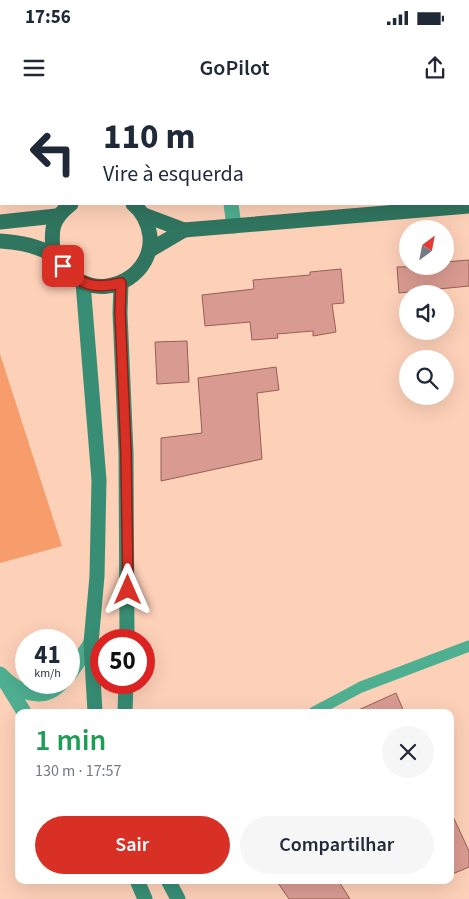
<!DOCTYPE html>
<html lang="pt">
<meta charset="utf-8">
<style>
body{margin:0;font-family:"Source Sans 3",sans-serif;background:#f6f6f7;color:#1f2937;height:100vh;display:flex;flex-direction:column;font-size:19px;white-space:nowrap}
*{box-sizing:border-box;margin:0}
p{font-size:16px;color:#747a83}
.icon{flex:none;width:28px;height:28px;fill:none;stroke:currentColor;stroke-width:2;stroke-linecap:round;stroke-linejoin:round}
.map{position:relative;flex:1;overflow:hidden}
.panel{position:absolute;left:15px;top:609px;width:439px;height:175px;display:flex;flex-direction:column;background:#fff;border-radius:10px;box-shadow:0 5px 20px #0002}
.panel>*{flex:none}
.top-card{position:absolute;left:0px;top:0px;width:470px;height:105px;box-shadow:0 5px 20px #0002;background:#fff;color:#1f2937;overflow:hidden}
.needle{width:32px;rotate:32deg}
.tools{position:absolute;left:399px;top:120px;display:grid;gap:10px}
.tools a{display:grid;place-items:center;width:55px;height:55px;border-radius:50%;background:#fff;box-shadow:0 5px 20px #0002;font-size:25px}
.speed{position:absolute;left:15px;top:529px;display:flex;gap:10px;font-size:25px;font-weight:700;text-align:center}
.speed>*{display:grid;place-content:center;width:65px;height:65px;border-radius:50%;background:#fff;box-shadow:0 5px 20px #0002;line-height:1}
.speed small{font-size:12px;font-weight:400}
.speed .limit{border:8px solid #d22;background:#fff;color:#111}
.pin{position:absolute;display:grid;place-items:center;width:42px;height:42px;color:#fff;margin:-21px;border-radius:10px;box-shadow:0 2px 8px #0006}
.me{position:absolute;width:55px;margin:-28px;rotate:0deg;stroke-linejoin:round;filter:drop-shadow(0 0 4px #0008)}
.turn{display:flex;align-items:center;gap:18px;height:105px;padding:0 20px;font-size:22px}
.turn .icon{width:65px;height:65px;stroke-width:2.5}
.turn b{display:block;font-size:35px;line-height:42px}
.round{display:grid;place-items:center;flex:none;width:52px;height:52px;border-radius:26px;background:#f6f6f7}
.head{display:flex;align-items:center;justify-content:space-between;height:85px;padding:0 20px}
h1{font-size:30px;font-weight:600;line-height:38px;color:#1e9e55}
.primary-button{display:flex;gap:10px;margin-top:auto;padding:10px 20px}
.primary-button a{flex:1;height:58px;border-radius:30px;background:#d93025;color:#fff;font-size:20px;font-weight:600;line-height:58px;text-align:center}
.primary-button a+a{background:#f6f6f7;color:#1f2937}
.status{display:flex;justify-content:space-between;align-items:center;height:35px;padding:0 25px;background:#fff;direction:ltr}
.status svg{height:14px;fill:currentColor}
header{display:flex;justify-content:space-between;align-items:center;height:65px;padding:0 20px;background:#fff;font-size:22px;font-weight:600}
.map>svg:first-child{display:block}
</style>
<div class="status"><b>17:56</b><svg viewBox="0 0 49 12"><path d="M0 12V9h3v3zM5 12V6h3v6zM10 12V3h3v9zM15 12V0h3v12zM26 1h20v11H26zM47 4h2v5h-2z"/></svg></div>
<header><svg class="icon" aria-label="menu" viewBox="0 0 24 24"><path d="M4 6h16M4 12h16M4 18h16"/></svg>GoPilot<svg class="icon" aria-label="share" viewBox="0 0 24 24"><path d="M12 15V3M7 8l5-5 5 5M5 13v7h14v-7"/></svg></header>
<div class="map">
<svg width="469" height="799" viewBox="0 0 469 799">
<rect width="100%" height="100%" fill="#fdd0b8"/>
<g fill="#f69d6b">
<polygon points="0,0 222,0 222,1 1,1 1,65"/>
<polygon points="0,254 62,446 0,463"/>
</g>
<g fill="#d99b91" stroke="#975e55">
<polygon points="469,160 469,186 399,193 397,167 445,166 445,162"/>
<polygon points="341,169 344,203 332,204 336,232 313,236 313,231 277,234 278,238 252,240 250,222 205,226 202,195 254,189 253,180 310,175 310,172"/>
<polygon points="187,241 189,282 157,284 155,242"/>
<polygon points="276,267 279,290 257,293 262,359 161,381 161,338 202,333 198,278"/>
<polygon points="396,593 404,612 354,612"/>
<polygon points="450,710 469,751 469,767 450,775"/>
<polygon points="276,780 338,780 350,799 289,799"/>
</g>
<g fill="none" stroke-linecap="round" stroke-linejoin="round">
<g stroke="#4fb091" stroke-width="11">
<polyline points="447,0 447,1"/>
<polyline points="314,612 361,587 469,546"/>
</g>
<g stroke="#4fb091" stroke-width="15">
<polyline points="219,0 219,1"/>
<polyline points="231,104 234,126"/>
<path d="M0,574c17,18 43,30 62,8"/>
<polyline points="69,575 91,543"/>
<polyline points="6,583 24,612"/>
</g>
<g stroke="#378e74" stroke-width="15">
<polyline points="83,183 99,380 97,476 91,543 95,612"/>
<polyline points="121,183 120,213 126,353 127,540"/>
<polyline points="125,612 126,582"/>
<polyline points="137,780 145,799"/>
<polyline points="168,780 178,799"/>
</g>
<g stroke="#30755f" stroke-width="15">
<polyline points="144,115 184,130 469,106"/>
<polyline points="0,122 56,116"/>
<path d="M0,141c17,1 36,4 51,13 12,6 17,22 31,28 31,15 71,-10 68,-46 -2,-13 -7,-24 -17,-32"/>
<polyline points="150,150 184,130"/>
<path d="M53,154c-2,-25 -2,-34 18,-50"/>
</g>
</g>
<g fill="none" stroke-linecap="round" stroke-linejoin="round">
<defs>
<path id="route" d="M63,166c19,20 31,23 58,17l-1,29 6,141 2,137"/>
</defs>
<use href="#route" stroke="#8d1f18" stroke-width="12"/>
<use href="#route" stroke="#d93025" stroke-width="9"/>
</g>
</svg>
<div class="tools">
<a><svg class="needle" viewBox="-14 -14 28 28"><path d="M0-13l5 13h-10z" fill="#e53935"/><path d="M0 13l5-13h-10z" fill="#747a83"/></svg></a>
<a><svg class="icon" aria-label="sound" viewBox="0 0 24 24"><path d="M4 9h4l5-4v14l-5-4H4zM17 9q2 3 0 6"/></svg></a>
<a><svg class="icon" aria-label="search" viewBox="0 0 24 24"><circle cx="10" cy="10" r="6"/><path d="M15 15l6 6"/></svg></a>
</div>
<div class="speed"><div>41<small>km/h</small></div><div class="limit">50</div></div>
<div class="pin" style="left:63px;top:166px;background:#d93025"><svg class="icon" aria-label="arrive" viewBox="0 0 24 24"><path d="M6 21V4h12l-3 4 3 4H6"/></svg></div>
<svg class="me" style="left:128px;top:490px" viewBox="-20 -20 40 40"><path d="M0-17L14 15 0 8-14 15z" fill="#d93025" stroke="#fff" stroke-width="4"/></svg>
<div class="top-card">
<div class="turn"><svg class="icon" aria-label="left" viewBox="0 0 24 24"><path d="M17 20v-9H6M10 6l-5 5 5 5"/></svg><div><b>110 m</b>Vire à esquerda</div></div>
</div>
<section class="panel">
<div class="head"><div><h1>1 min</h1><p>130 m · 17:57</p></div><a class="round"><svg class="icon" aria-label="close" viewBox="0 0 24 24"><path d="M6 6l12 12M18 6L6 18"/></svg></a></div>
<div class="primary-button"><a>Sair</a><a>Compartilhar</a></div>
</section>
</div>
